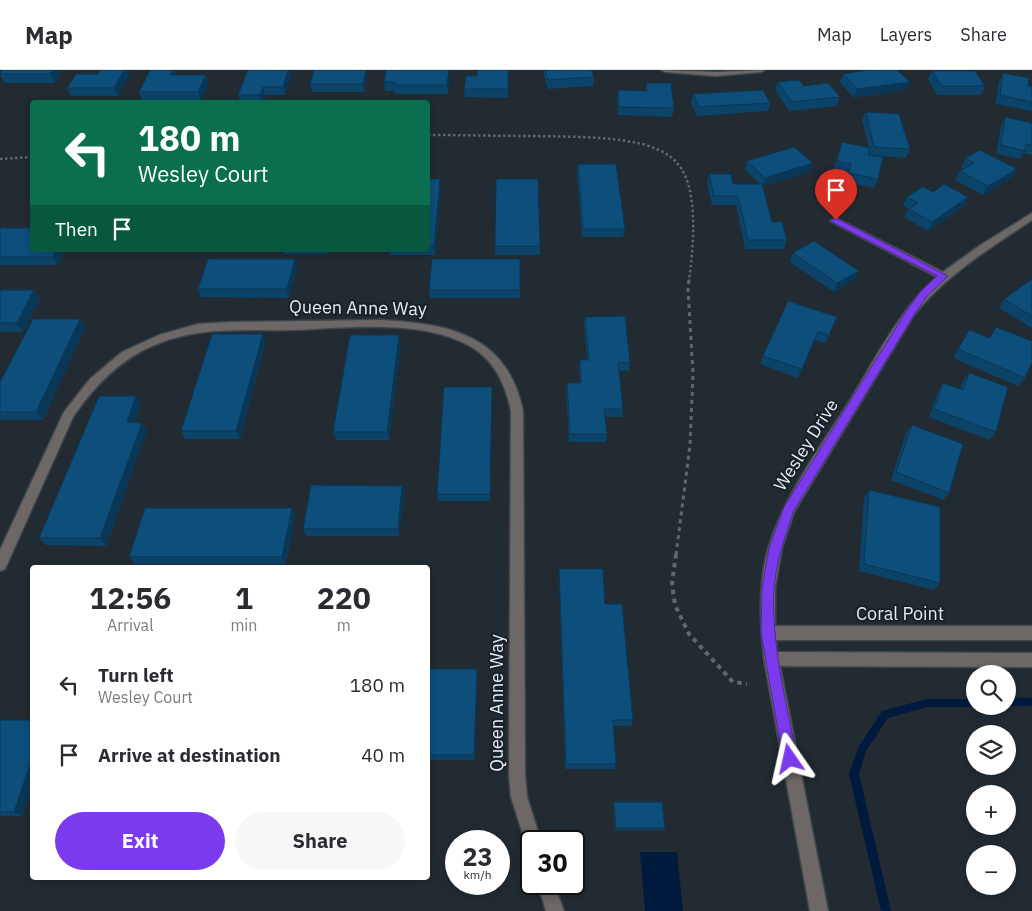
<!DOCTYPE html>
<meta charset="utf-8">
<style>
body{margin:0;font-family:"IBM Plex Sans",sans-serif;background:#f7f7f7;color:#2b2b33;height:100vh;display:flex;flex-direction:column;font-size:19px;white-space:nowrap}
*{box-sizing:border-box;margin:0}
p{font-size:16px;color:#7c7c81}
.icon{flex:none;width:28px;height:28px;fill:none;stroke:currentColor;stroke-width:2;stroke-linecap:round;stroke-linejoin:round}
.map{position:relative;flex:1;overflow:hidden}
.panel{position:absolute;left:30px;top:495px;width:400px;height:315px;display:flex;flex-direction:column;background:#fff;border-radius:5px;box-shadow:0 2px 8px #0003}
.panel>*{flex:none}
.banner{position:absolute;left:30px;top:30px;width:400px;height:152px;border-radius:5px;box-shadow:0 2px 8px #0003;background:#0b6e4f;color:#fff;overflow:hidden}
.tools{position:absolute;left:966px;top:595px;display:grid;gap:10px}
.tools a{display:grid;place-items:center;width:50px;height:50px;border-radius:50%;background:#fff;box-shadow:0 2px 8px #0003;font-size:25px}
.speed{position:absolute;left:445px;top:760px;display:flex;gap:10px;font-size:25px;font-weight:700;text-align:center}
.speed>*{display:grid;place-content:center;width:65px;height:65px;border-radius:50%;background:#fff;box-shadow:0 2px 8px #0003;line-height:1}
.speed small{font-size:12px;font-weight:400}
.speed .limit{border:2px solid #111;border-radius:8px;background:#fff;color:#111}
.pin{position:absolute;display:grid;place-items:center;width:42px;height:42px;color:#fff;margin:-51px -21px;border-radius:50% 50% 50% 0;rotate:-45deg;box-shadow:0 0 5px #0007}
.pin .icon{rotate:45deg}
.me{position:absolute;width:55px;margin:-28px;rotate:349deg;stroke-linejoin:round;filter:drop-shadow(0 0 4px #0008)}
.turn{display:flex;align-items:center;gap:18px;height:105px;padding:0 25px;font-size:22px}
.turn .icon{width:65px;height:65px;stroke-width:2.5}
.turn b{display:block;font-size:35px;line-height:42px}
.then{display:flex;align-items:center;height:48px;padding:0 25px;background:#0003;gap:10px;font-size:19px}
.eta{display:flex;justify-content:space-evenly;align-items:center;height:85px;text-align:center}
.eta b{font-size:30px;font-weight:800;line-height:35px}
.cta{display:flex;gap:10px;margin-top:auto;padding:10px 25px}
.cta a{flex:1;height:58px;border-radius:30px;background:#7c3aed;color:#fff;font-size:20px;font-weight:800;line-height:58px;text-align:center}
.cta a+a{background:#f7f7f7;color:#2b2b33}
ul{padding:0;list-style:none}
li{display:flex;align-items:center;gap:15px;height:70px;padding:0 25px}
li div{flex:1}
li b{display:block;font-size:19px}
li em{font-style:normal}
header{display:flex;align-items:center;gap:30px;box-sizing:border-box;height:70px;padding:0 25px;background:#fff;border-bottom:1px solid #e1e1e2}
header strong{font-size:24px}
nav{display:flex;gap:28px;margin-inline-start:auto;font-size:18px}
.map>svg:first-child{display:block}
</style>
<header>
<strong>Map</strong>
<nav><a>Map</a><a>Layers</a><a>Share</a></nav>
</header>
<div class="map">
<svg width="1032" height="841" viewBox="0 0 1032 841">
<rect width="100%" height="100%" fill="#222b32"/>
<polygon fill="#001a3d" points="640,782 677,782 683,841 645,841"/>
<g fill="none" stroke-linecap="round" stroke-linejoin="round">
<g fill="#001a3d" fill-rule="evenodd">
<rect x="1008" y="628" width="24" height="8"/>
<polygon points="927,629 975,629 975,636 978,636 975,637 927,637 888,648 866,681 859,704 891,841 881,841 849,704 859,676 882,641"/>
</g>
<defs>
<g id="minor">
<polygon points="661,0 716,2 765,0 761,2 716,6 665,2"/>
<path d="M1032,143v7c-43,29 -85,54 -118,95l-120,197 -12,36 -7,40v38h257v14h-256l1,12 255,1v14l-252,-1 48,245h-18l-46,-252c-4,-37 -6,-77 5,-113 17,-54 53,-101 83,-149 25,-41 48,-88 85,-120l-107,-56 5,-3 3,1 105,53 36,-26z"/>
<path d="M381,250c68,4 126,14 142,91l2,363 2,23 14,44h-10v7l-4,-1 -2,-6 -14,-44 -2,-23 2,-363c-6,-30 -19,-55 -47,-68 -49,-24 -120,-15 -172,-13 -47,1 -91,-4 -135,14 -36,14 -62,41 -84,73l-68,152 -5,2v-21l64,-138 26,-33 32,-27 37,-17 39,-11 34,-2z"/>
<polygon points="538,814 554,814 564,841 546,841"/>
</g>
</defs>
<use href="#minor" stroke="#3e464d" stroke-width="3"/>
<g stroke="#60686e" stroke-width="2.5" stroke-dasharray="2.5 2.5" stroke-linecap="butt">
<path d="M428,65c37,0 74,1 110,1 33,1 66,0 99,7 13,2 32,10 40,20 23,25 16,86 12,118"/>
<polyline points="0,89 32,87"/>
</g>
<polyline stroke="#60686e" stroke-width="3" stroke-dasharray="4 4" stroke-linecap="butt" points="676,485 690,375 693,303 688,219 689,210"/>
<polyline stroke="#60686e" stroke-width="4" stroke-dasharray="4.5 4.5" stroke-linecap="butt" points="676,484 672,514 675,535 689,564 733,612 747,614"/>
<use href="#minor" fill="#6d6765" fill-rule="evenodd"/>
</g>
<g fill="#0c4369">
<polygon points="2,0 62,0 54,13 4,13 0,5 0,3"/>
<polygon points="175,0 176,5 206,5 209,13 201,31 142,30 139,22"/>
<polygon points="248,0 289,0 291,7 285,25 265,25 262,32 241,32 238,25"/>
<polygon points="544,0 591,0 594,7 593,16 548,19 544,6"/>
<polygon points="932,1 985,16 981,25 937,25 928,9"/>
<polygon points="1003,3 1028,16 1032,16 1032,41 995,34 999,12"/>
<polygon points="130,4 118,26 71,26 67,18"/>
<polygon points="843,4 910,12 906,20 854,28 840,12"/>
<polygon points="367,8 364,22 312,22 310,14"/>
<polygon points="449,8 448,24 395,24 395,21 385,21 384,12"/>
<polygon points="508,8 508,28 465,27 464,19"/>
<polygon points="778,12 804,16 840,27 837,36 789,41 775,20"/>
<polygon points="646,13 674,38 672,47 618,45 617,29 618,20 645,21"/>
<polygon points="693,24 770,33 768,41 697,46 691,33"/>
<polygon points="866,42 910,79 906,88 872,85 878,109 874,118 846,112 848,103 833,100 842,72 869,78 862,50"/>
<polygon points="1005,47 1032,53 1032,85 1023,83 1020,89 996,84 1001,56"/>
<polygon points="966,88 1012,108 983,125 955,110 960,101 964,98 961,97"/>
<polygon points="747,91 813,93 810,102 762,116 772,152 787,170 784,179 745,179 736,135 712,135 707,113 709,104 733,114 760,114 745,100"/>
<polygon points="578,94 625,159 623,167 582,167 577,103"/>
<polygon points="428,109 441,117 435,185 390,185 389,180 428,180"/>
<polygon points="933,122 964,136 928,161 904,147 909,139 903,136 907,127"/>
<polygon points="0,158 32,180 66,180 58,195 0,195"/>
<rect x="495" y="176" width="45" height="9"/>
<polygon points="282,180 329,180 328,184 283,184"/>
<polygon points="793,183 859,201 855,209 834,222 790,192"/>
<polygon points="520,189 520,228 430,228 429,220"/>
<polygon points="297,198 289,228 201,227 198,219"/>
<polygon points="1032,209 1032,258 999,238 1004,229"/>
<polygon points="0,220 40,229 23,262 0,262"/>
<polygon points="585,247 630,292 629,301 619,301 623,339 622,347 605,347 607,364 606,372 569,372 566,321 567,313 580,313 579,299 580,290 587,290 584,255"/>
<polygon points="837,247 826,273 814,270 798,308 760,294 763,286"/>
<polygon points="80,249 85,258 43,350 0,350 0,312"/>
<polygon points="996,257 1025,308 1018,316 953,288 969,260 989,268"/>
<polygon points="399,265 401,273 389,370 336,370 333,362"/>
<polygon points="266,272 240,369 185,369 181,361"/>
<polygon points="969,303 996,362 989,370 929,347 938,322 943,313 960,319 963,311"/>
<polygon points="492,317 490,431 438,431 437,424"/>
<polygon points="136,326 141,335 135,352 147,361 106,476 46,475 39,468"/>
<polygon points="912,355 949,423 943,430 891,410 906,363"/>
<polygon points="402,416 404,424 399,466 306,466 303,459"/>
<polygon points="869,420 940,513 934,520 859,501 864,428"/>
<polygon points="292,438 295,446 286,494 135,494 129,487"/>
<polygon points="559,499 605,534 633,650 631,656 614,656 616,694 615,699 565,699 559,506"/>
<polygon points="428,599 477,599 477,605 475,690 428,690"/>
<polygon points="0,650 32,650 32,718 23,746 0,746"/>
<polygon points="614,732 665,758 664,760 615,760 613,734"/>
</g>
<g fill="#0a3755">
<polygon points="52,0 62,0 54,13 50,4"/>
<polygon points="124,0 129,0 130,4 118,26 114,18"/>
<polygon points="173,0 175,0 177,6 170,5"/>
<polygon points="288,0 289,0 291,7 285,25 283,17"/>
<polygon points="366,0 367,8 364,22 363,14"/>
<polygon points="449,0 449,8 448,24 447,15"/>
<polygon points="206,5 209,13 201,31 198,22"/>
<polygon points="910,12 906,20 854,28 857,19"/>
<polygon points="263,17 265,25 262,32 260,25"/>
<polygon points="813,93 810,102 762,116 765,108"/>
<polygon points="1017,99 1012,108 983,125 988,116"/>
<polygon points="440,109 441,117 435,185 434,176"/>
<polygon points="968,127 964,136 928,161 932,152"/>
<polygon points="56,180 66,180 58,195 53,187"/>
<polygon points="295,189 297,198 289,228 287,219"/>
<polygon points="859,201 855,209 834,222 837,213"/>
<polygon points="34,220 40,229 23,262 17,253"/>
<polygon points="80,249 85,258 43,350 36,342"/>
<polygon points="263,264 266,272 240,369 236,361"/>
<polygon points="399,265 401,273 389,370 387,362"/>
<polygon points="136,326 141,335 132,360 127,352"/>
<polygon points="142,353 147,361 106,476 100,468"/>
<polygon points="402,416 404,424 399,466 398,459"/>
<polygon points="292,438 295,446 286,494 282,487"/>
<polygon points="477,599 477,605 475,690 474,685"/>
<polygon points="32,689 32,718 23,746 14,742"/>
</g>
<g fill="#0e4e7a" stroke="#0a3755">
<polygon points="2,0 52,0 50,4 0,4"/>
<polygon points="100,0 124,0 114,18 67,18 76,4 98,4"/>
<polygon points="150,0 173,0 170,5 206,5 198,22 139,22"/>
<polygon points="248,0 288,0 283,17 263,17 260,25 238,25"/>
<polygon points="314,0 366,0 363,14 310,14"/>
<polygon points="386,0 449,0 447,15 394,15 395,12 384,12"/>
<polygon points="477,0 508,0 508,19 464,19 466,6 477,6"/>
<polygon points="545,0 591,0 594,7 548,10"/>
<polygon points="868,0 897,0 910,12 857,19 843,4"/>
<polygon points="932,1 975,1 985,16 941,16"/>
<polygon points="1003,3 1029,8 1028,16 1032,16 1032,32 1000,25"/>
<polygon points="799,10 804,16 828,13 840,27 792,32 778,12"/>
<polygon points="646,13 671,13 674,38 619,37 618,20 647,21"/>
<polygon points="763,20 770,33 699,37 693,24"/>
<polygon points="866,42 899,44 910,79 874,77"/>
<polygon points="1005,47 1032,53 1032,75 1026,74 1025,81 1001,75"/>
<polygon points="842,72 870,78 868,85 883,87 878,109 849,103 851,94 837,91"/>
<polygon points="794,77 813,93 765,108 747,91"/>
<polygon points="980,80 1017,99 988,116 960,101 974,93 966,88"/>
<polygon points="578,94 616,94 625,159 583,159"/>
<polygon points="709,104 731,104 733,114 762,114 772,152 782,152 787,170 748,170 738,126 714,126"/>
<polygon points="428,109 440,109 434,176 428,176"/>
<polygon points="496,109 538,109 540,176 495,176"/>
<polygon points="944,114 968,127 932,152 909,139 918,133 907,127 923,117 933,122"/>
<polygon points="0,158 32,158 32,180 56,180 53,187 0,187"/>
<polygon points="814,171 859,201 837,213 793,183"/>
<polygon points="208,189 295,189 287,219 198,219"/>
<polygon points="432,189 520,189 520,220 429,220"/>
<polygon points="1032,209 1032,246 1004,229"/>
<polygon points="0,220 34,220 17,253 0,253"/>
<polygon points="788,231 837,247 829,265 818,261 802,299 763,286"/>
<polygon points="625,246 630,292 618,293 623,339 604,339 607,364 570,364 567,313 581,313 580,290 589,290 585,247"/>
<polygon points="33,249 80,249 36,342 0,342 0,312"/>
<polygon points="996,257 1032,271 1032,292 1025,308 958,279 969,260 990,268"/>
<polygon points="212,264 263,264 236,361 181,361"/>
<polygon points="350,265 399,265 387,362 333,362"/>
<polygon points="969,303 1008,317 996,362 934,339 943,313 963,320"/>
<polygon points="444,317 492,317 490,424 437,424"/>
<polygon points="99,326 136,326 127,352 142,353 100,468 39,468"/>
<polygon points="912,355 963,374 949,423 896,402"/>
<polygon points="311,415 402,416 398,459 303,459"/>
<polygon points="869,420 940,437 940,513 864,494"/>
<polygon points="145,438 292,438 282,487 129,487"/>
<polygon points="559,499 603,499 605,534 622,534 633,650 613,650 616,694 566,694"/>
<polygon points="428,599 477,599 474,685 428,685"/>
<polygon points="0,650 32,650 32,689 14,742 0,742"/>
<polygon points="614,732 662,732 665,758 616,758"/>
</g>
<path fill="#7c3aed" stroke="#51269a" d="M836,148l112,58 -21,20 -13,19 -121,197c-8,25 -17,50 -19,77 -3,57 13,115 23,170l-2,5 -5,2 -5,-2 -2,-5 -22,-126 1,-45 7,-40 15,-41 123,-197 14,-19 16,-15 -105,-54 -1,-2z"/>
<g text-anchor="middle" stroke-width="4" stroke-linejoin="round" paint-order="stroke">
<g font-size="18" fill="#e7ecf2" stroke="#192128">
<text transform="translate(358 238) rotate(1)" y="6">Queen Anne Way</text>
<text transform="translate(806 375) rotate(-58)" y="6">Wesley Drive</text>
<text x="900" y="550">Coral Point</text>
<text transform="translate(497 633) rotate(-90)" y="6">Queen Anne Way</text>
</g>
</g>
</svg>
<div class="tools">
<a><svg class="icon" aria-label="search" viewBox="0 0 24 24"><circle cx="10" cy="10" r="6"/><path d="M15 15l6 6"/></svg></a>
<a><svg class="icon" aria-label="layers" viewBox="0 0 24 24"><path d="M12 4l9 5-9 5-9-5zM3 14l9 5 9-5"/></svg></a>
<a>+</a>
<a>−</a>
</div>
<div class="speed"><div>23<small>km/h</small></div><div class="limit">30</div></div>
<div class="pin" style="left:836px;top:150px;background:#d93025"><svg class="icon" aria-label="arrive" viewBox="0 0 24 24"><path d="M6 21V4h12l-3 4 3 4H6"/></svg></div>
<svg class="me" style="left:790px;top:689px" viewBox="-20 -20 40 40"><path d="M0-17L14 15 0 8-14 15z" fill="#7c3aed" stroke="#fff" stroke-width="4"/></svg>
<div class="banner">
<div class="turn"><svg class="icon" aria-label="left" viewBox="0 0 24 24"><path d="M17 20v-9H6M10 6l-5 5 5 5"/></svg><div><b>180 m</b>Wesley Court</div></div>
<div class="then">Then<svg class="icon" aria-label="arrive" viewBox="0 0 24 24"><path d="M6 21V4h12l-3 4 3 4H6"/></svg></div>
</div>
<section class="panel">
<div class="eta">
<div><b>12:56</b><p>Arrival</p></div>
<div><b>1</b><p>min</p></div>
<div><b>220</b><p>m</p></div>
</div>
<ul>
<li><svg class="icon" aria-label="left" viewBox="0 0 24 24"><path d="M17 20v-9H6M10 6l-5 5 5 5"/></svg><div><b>Turn left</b><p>Wesley Court</p></div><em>180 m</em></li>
<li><svg class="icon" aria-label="arrive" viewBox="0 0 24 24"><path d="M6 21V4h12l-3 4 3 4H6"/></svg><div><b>Arrive at destination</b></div><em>40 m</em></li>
</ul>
<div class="cta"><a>Exit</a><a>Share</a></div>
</section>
</div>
